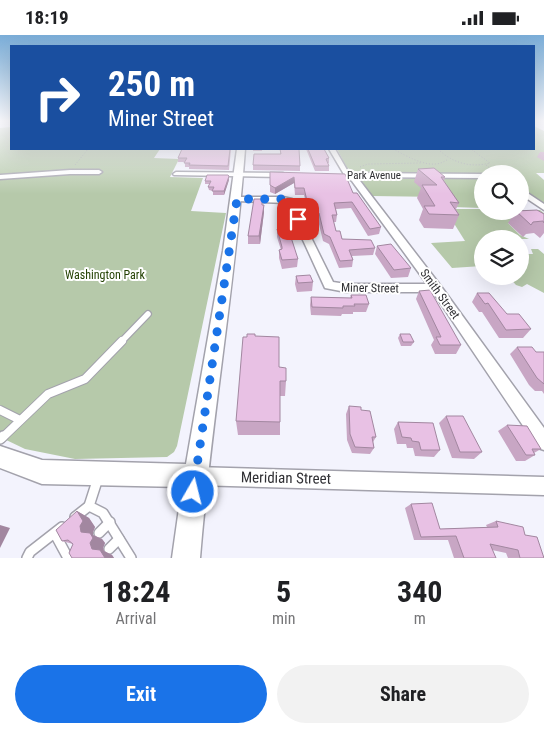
<!DOCTYPE html>
<style>
body{margin:0;font-family:"Roboto Condensed",sans-serif;background:#f2f2f2;color:#202124;height:100vh;display:flex;flex-direction:column;font-size:19px;white-space:nowrap}
*{box-sizing:border-box;margin:0}
p{font-size:16px;color:#757577}
.icon{flex:none;width:28px;height:28px;fill:none;stroke:currentColor;stroke-width:2;stroke-linecap:round;stroke-linejoin:round}
.map{position:relative;height:523px;overflow:hidden}
.panel{display:flex;flex-direction:column;background:#fff;flex:1}
.panel>*{flex:none}
.top-card{position:absolute;left:10px;top:10px;width:525px;height:105px;border-radius:0px;box-shadow:0 5px 20px #0002;background:#1a4fa0;color:#fff;overflow:hidden}
.controls{position:absolute;left:474px;top:130px;display:grid;gap:10px}
.controls a{display:grid;place-items:center;width:55px;height:55px;border-radius:50%;background:#fff;box-shadow:0 5px 20px #0002;font-size:25px}
.pin{position:absolute;display:grid;place-items:center;width:42px;height:42px;color:#fff;margin:-21px;border-radius:10px;box-shadow:0 2px 8px #0006}
.me{position:absolute;width:55px;margin:-28px;rotate:8deg;stroke-linejoin:round;filter:drop-shadow(0 0 4px #0008)}
.turn{display:flex;align-items:center;gap:18px;height:105px;padding:0 15px;font-size:22px}
.turn .icon{width:65px;height:65px;stroke-width:2.5}
.turn b{display:block;font-size:35px;line-height:42px}
.eta{display:flex;justify-content:space-evenly;align-items:center;height:85px;text-align:center}
.eta b{font-size:30px;font-weight:700;line-height:35px}
.action{display:flex;gap:10px;margin-top:auto;padding:10px 15px}
.action a{flex:1;height:58px;border-radius:30px;background:#1a73e8;color:#fff;font-size:20px;font-weight:700;line-height:58px;text-align:center}
.action a+a{background:#f2f2f2;color:#202124}
.status{display:flex;justify-content:space-between;align-items:center;height:35px;padding:0 25px;background:#fff;direction:ltr}
.status svg{height:14px;fill:currentColor}
.map>svg:first-child{display:block}
</style>
<div class="status"><b>18:19</b><svg viewBox="0 0 49 12"><path d="M0 12V9h3v3zM5 12V6h3v6zM10 12V3h3v9zM15 12V0h3v12zM26 1h20v11H26zM47 4h2v5h-2z"/></svg></div>
<div class="map">
<svg width="544" height="523" viewBox="0 0 544 523">
<rect width="100%" height="100%" fill="#f3f3fd"/>
<g fill="#b6c9aa">
<polygon points="534,91 544,96 544,138 536,138 544,145 544,169 520,152 520,139 360,138 347,133 337,114 534,114"/>
<polygon points="11,92 11,114 160,114 154,123 179,124 170,142 203,143 191,176 226,178 177,411 174,417 167,422 75,424 25,414 0,402 0,93"/>
<polygon points="359,144 482,144 482,173 452,172 442,162 372,161"/>
<polygon points="452,174 482,174 482,176 540,175 544,178 544,191 508,188 520,200 529,204 482,204 482,231 452,233 431,208 465,206 450,182"/>
<polygon points="531,214 538,214 544,219 544,258 527,249 522,252 516,250 508,241 520,241 520,219 533,219"/>
</g>
<g fill="none" stroke-linecap="round" stroke-linejoin="round">
<defs>
<polyline id="lane-far2" points="121,307 148,279"/>
<g id="lane-far1">
<polyline points="0,375 20,385"/>
<polyline points="2,403 48,359 85,344 122,306"/>
</g>
<g id="lane">
<polyline points="0,404 3,401"/>
<polyline points="98,443 89,471 103,478 131,523"/>
<polyline points="75,482 89,471"/>
<polyline points="99,498 110,487"/>
<polyline points="55,499 68,523"/>
<polyline points="109,514 119,504"/>
<polyline points="27,523 30,517 62,492"/>
</g>
<g id="street">
<polygon points="329,114 335,114 347,135 351,138 482,139 482,143 357,142 440,250 544,393 544,415 538,413 433,257 346,257 325,253 286,168 237,166 233,164 237,162 283,162 292,164 333,247 346,249 427,249 352,146 345,141"/>
<polygon points="70,135 99,135 102,137 99,139 70,139 0,144 0,140"/>
<polygon points="176,137 283,138 286,140 283,142 174,140 173,139"/>
<polygon points="520,153 544,169 544,175 520,159"/>
<polygon points="195,432 544,442 544,460 195,450 189,447 186,441 189,435"/>
</g>
<path id="secondary" d="M237,114h8c-10,137 -34,272 -45,409h-28l10,-71 -140,-3 -42,-16v-22l42,14 144,4 37,-213z"/>
</defs>
<use href="#lane-far2" stroke="#a3a2ac" stroke-width="8"/>
<use href="#lane-far1" stroke="#a3a2ac" stroke-width="10"/>
<use href="#lane" stroke="#a3a2ac" stroke-width="12"/>
<use href="#street" stroke="#a3a2ac" stroke-width="3"/>
<use href="#secondary" stroke="#a3a2ac" stroke-width="3"/>
<g stroke="#a7a7af" stroke-width="1" stroke-dasharray="1 2" stroke-linecap="butt">
<polyline points="534,100 539,100"/>
<path d="M393,114c16,8 39,23 55,10"/>
<path d="M438,114c14,14 33,19 52,14l-19,-14"/>
<polyline points="75,130 88,114"/>
<polyline points="486,130 492,135"/>
<polyline points="360,132 368,129 421,128"/>
</g>
<use href="#lane-far2" stroke="#fff" stroke-width="5.5"/>
<use href="#lane-far1" stroke="#fff" stroke-width="8"/>
<use href="#lane" stroke="#fff" stroke-width="9"/>
<use href="#street" fill="#fff" fill-rule="evenodd"/>
<use href="#secondary" fill="#fff" fill-rule="evenodd"/>
</g>
<g fill="#c8a6c4">
<polygon points="182,114 231,114 229,135 189,134 189,132 185,132 185,127 178,127 178,123"/>
<rect x="253" y="114" width="9" height="2"/>
<polygon points="280,114 300,131 300,136 253,135 253,130 280,119"/>
<polygon points="306,114 324,114 329,123 329,128 328,128 329,131 329,136 315,136"/>
<polygon points="540,117 544,117 544,126 537,122"/>
<polygon points="418,134 445,142 444,146 459,168 456,174 459,180 453,194 424,193 419,185 423,174 417,163 421,153 414,147"/>
<polygon points="270,137 353,158 381,192 379,199 368,201 351,173 336,174 337,180 336,187 333,187 336,196 342,204 375,213 373,220 352,221 353,225 352,232 339,233 329,209 323,206 318,185 312,185 310,174 307,172 304,160 295,160 294,148 275,159 270,157"/>
<polygon points="229,141 229,145 224,160 213,160 213,156 209,155 208,152 210,149 205,149 205,146"/>
<polygon points="262,170 264,177 260,209 248,209 248,201"/>
<polygon points="516,176 544,179 544,198 540,203 534,198 526,199 523,202 508,188"/>
<polygon points="277,194 298,224 297,232 282,234 279,223 279,215 281,215 277,202"/>
<polygon points="377,211 411,233 408,242 391,243 375,219"/>
<polygon points="296,241 313,247 312,256 297,257 295,249"/>
<polygon points="419,256 461,310 456,319 435,319 431,310 434,305 416,264"/>
<polygon points="477,258 507,279 531,294 523,303 499,303 482,277 479,277 472,267"/>
<polygon points="351,260 369,269 366,277 353,277 353,279 342,279 341,281 311,280 310,270 311,262 350,263"/>
<polygon points="400,299 414,307 411,311 401,311 398,303"/>
<polygon points="255,301 279,332 286,346 285,361 280,361 280,400 238,400 236,386 247,302"/>
<polygon points="517,312 536,317 544,317 544,359 542,356 535,356 529,350 510,319"/>
<polygon points="349,371 361,375 376,402 373,407 374,413 370,419 352,418 347,405 346,379"/>
<polygon points="446,381 482,417 474,424 452,423 439,388"/>
<polygon points="398,387 440,415 434,422 415,421 413,413 407,413 406,409 397,409 394,394"/>
<polygon points="507,390 541,414 534,418 535,420 525,426 516,426 498,396"/>
<polygon points="411,469 440,494 487,492 486,490 496,486 525,500 544,523 508,523 506,518 492,515 496,523 454,523 448,505 414,505 405,473"/>
<polygon points="77,476 89,483 95,492 93,497 93,500 102,504 105,508 103,513 104,516 112,520 114,523 72,523 73,509 62,506"/>
</g>
<g fill="#a287a0">
<polygon points="229,141 229,145 224,160 224,156"/>
<polygon points="294,142 294,148 275,159 275,153"/>
<polygon points="264,170 264,177 260,209 259,201"/>
<polygon points="77,476 89,483 95,492 93,497 93,500 102,504 105,508 103,513 104,516 112,520 114,523 105,523 92,514 90,508 81,497"/>
<polygon points="0,490 10,493 0,513"/>
</g>
<g fill="#e8c1e4" stroke="#a287a0">
<polygon points="182,114 230,114 228,131 189,130 190,128 184,128 187,123 178,123"/>
<polygon points="280,114 299,114 300,131 253,130 254,119 281,119"/>
<polygon points="308,114 324,114 329,123 326,124 329,131 315,131"/>
<polygon points="434,133 445,142 441,142 459,168 450,167 459,180 429,179 424,171 435,171 422,150 437,150 418,134"/>
<polygon points="270,137 345,139 353,158 357,158 381,192 370,194 352,167 334,168 337,180 332,180 336,196 340,196 342,204 371,205 375,213 349,215 353,225 340,226 330,202 324,199 319,178 312,178 311,167 307,166 304,153 295,153 294,142 275,153 270,150"/>
<polygon points="207,140 228,140 229,141 224,156 212,156 214,152 208,152 211,146 205,146"/>
<polygon points="254,164 262,164 262,170 264,170 259,201 248,201"/>
<polygon points="537,175 544,179 544,188 543,186 533,187 531,190 516,176"/>
<polygon points="288,193 298,224 282,225 279,215 282,214 282,212 277,194"/>
<polygon points="391,209 411,233 394,235 377,211"/>
<polygon points="310,240 313,247 298,248 296,241"/>
<polygon points="430,255 461,310 440,310 436,302 441,302 419,256"/>
<polygon points="477,258 489,258 507,279 519,279 531,294 506,295 488,268 485,269"/>
<polygon points="351,260 366,260 369,269 354,269 355,271 343,271 343,273 312,272 311,262 352,263"/>
<polygon points="247,299 255,299 255,301 279,302 279,332 286,333 286,346 280,346 280,387 236,386 243,302 247,302"/>
<polygon points="400,299 410,299 414,307 403,307"/>
<polygon points="517,312 532,312 536,317 544,317 544,349 537,343"/>
<polygon points="349,371 361,372 361,375 370,376 376,402 372,402 374,413 355,412 350,399"/>
<polygon points="446,381 463,381 482,417 460,417"/>
<polygon points="398,387 433,388 440,415 421,415 419,407 412,406 411,403 402,402"/>
<polygon points="507,390 527,391 541,414 532,414 535,420 526,420"/>
<polygon points="432,468 440,494 498,492 496,486 523,492 525,500 537,502 544,523 520,523 518,515 490,509 496,523 464,523 456,501 421,502 411,469"/>
<polygon points="77,476 83,486 80,491 81,497 90,498 93,503 90,508 92,514 100,515 105,523 72,523 69,518 73,509 68,505 62,506 56,495"/>
</g>
<linearGradient id="sky" x2="0" y2="1"><stop stop-color="#7aadd8"/><stop offset="0.54" stop-color="#fafafe"/><stop offset="1" stop-color="#fafafe" stop-opacity="0"/></linearGradient>
<rect width="544" height="159" fill="url(#sky)"/>
<g fill="none" stroke-linecap="round" stroke-linejoin="round">
<polyline stroke="#1a73e8" stroke-width="9" stroke-dasharray="0 16.2" points="193,457 237,164 283,164 291,169 298,184"/>
</g>
<g text-anchor="middle" stroke-width="4" stroke-linejoin="round" paint-order="stroke">
<g font-size="11" fill="#2f2f33" stroke="#fff">
<text x="374" y="144">Park Avenue</text>
</g>
<g font-size="12" fill="#234102" stroke="#fff">
<text x="105" y="244">Washington Park</text>
</g>
<g font-size="12" fill="#2f2f33" stroke="#fff">
<text transform="translate(370 253) rotate(1)" y="4">Miner Street</text>
<text transform="translate(440 259) rotate(54)" y="4">Smith Street</text>
</g>
<g font-size="15" fill="#2f2f33" stroke="#fff">
<text transform="translate(286 443) rotate(1)" y="5">Meridian Street</text>
</g>
</g>
</svg>
<div class="controls">
<a><svg class="icon" aria-label="search" viewBox="0 0 24 24"><circle cx="10" cy="10" r="6"/><path d="M15 15l6 6"/></svg></a>
<a><svg class="icon" aria-label="layers" viewBox="0 0 24 24"><path d="M12 4l9 5-9 5-9-5zM3 14l9 5 9-5"/></svg></a>
</div>
<div class="pin" style="left:298px;top:184px;background:#d93025"><svg class="icon" aria-label="arrive" viewBox="0 0 24 24"><path d="M6 21V4h12l-3 4 3 4H6"/></svg></div>
<svg class="me" style="left:193px;top:457px" viewBox="-20 -20 40 40"><circle r="17" fill="#1a73e8" stroke="#fff" stroke-width="3"/><path d="M0-11L8 9 0 5-8 9z" fill="#fff"/></svg>
<div class="top-card">
<div class="turn"><svg class="icon" aria-label="right" viewBox="0 0 24 24"><path d="M7 20v-9h11M14 6l5 5-5 5"/></svg><div><b>250 m</b>Miner Street</div></div>
</div>
</div>
<section class="panel">
<div class="eta">
<div><b>18:24</b><p>Arrival</p></div>
<div><b>5</b><p>min</p></div>
<div><b>340</b><p>m</p></div>
</div>
<div class="action"><a>Exit</a><a>Share</a></div>
</section>
